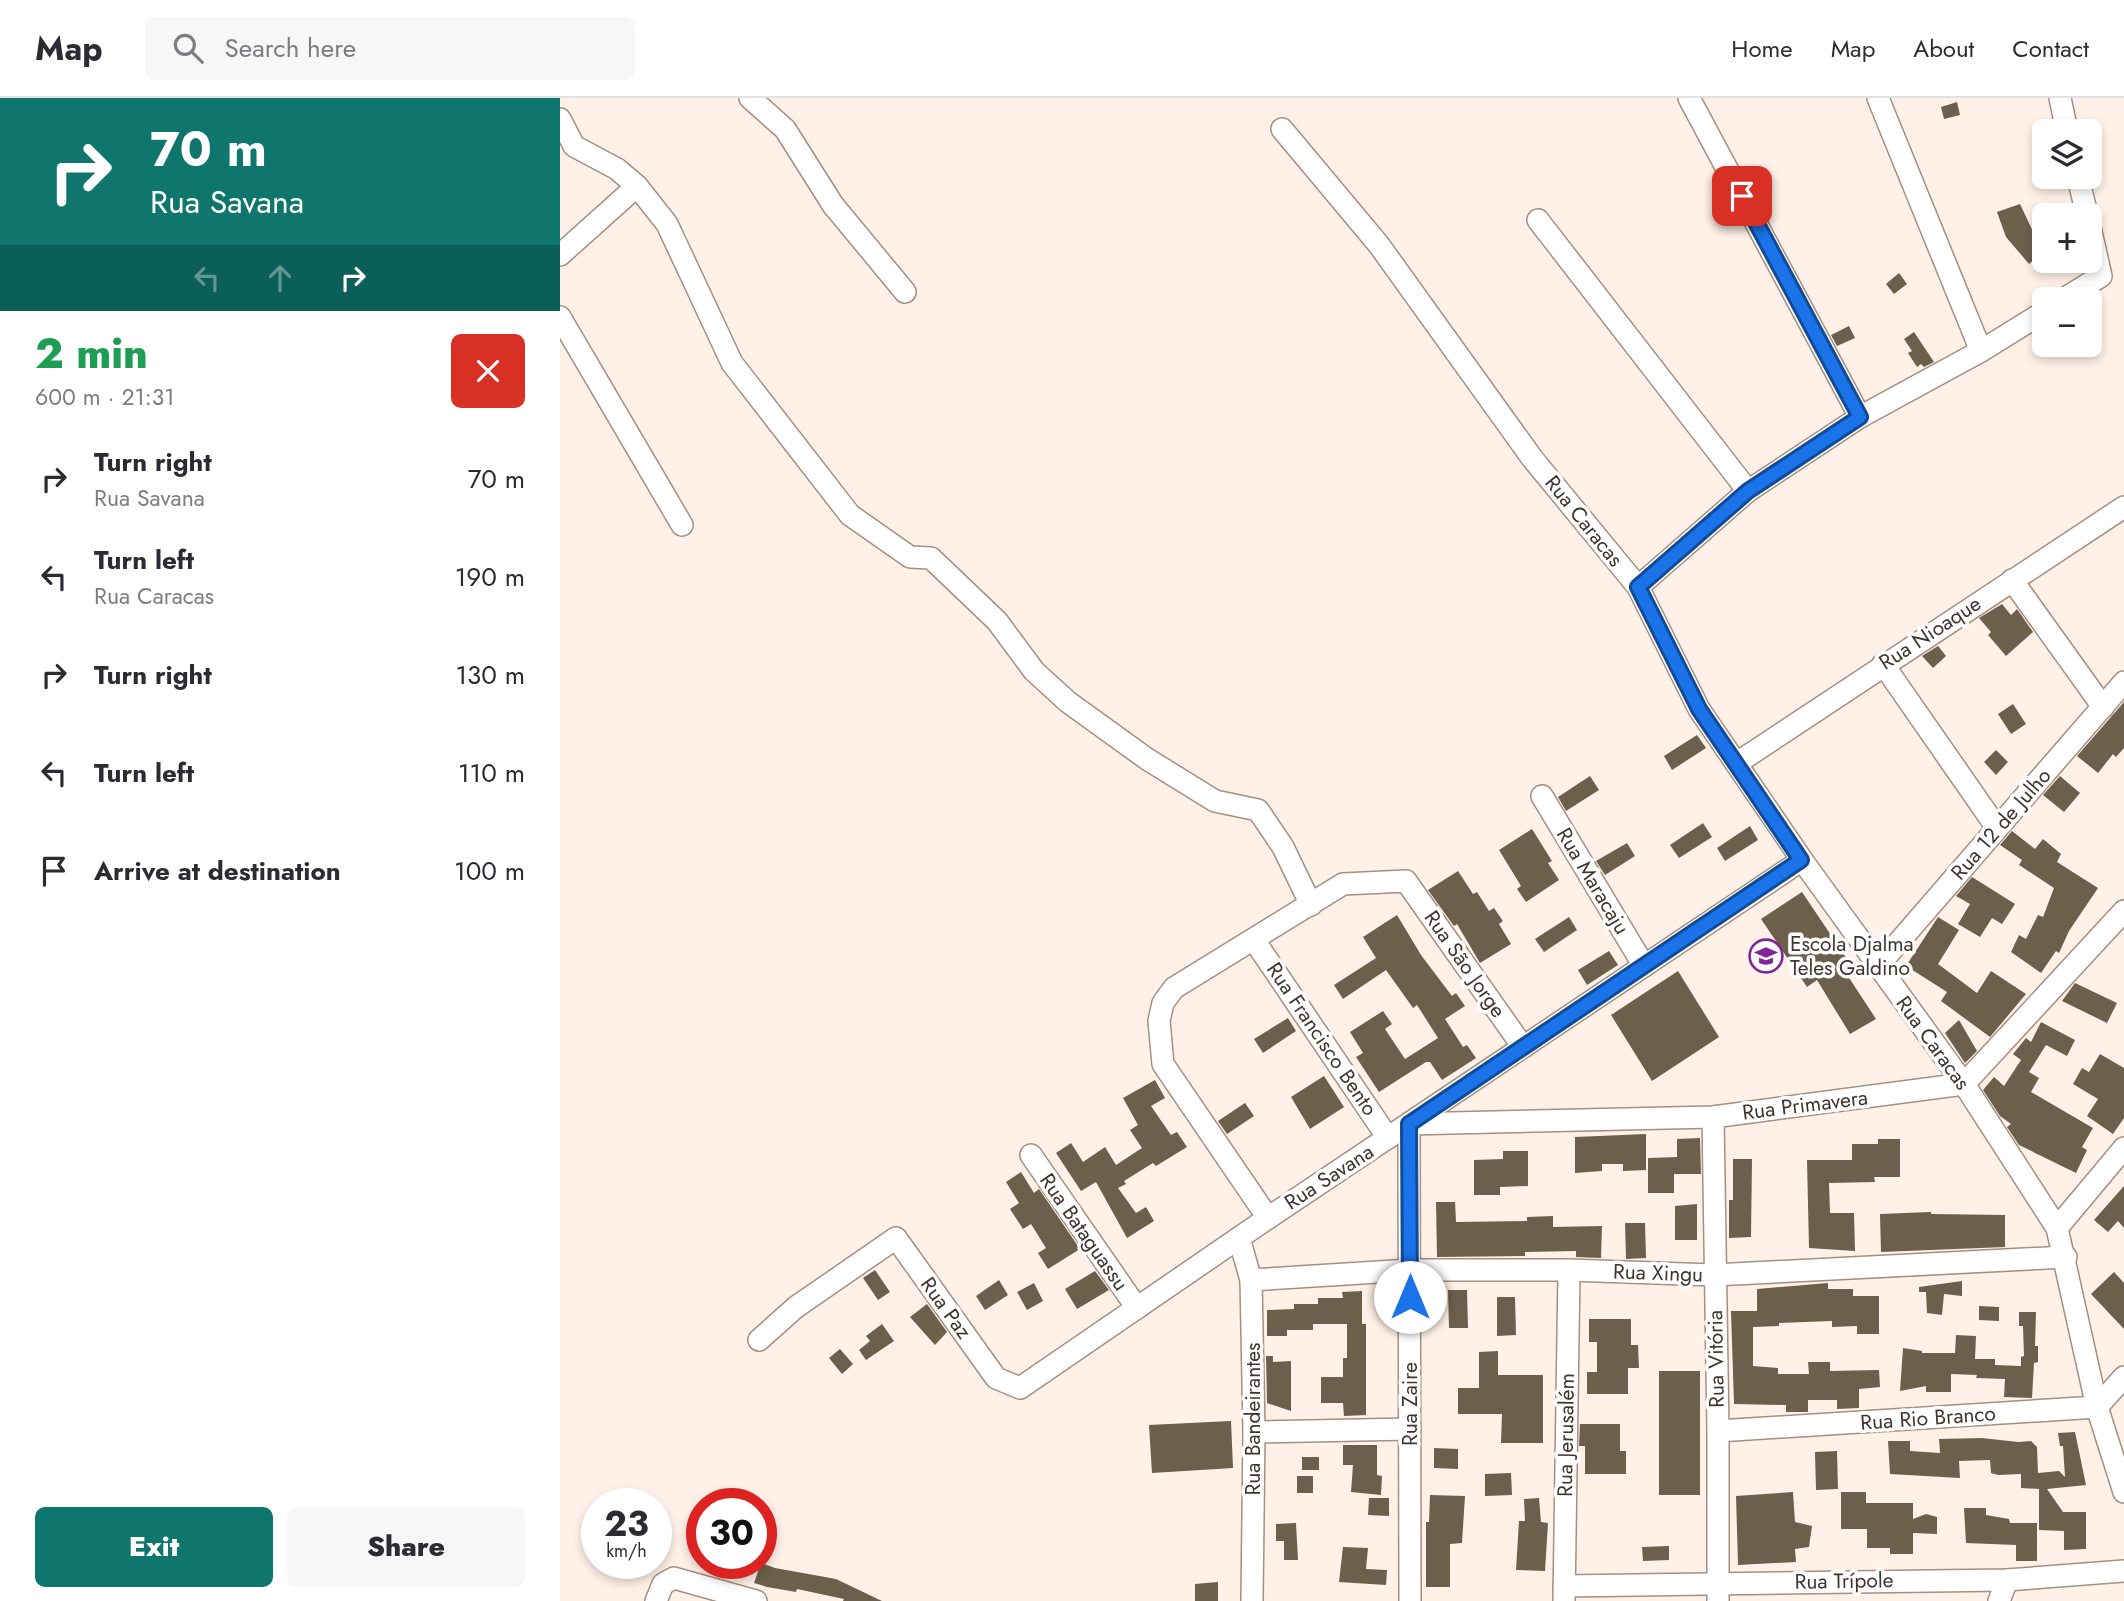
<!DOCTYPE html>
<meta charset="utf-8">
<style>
body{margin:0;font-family:Jost,sans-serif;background:#f7f7f7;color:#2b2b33;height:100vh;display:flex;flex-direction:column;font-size:26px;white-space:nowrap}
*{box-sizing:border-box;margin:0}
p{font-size:23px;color:#7c7c81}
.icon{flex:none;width:38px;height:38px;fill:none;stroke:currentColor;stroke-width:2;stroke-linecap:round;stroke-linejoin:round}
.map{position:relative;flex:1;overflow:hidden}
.details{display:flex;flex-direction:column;background:#fff;width:560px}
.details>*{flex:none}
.guide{background:#0f766e;color:#fff;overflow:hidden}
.tools{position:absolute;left:1472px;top:21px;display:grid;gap:14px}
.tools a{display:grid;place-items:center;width:70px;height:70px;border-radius:10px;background:#fff;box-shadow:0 4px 10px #0003;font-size:35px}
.speed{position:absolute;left:21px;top:1390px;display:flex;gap:14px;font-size:35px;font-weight:700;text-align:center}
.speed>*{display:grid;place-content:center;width:91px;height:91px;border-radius:50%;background:#fff;box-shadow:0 4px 10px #0003;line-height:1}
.speed small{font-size:18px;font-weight:400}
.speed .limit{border:10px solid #d22;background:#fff;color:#111}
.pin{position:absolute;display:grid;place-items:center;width:60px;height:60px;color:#fff;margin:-30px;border-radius:14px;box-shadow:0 4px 10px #0006}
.me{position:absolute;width:77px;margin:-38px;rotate:0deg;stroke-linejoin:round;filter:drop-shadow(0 0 5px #0008)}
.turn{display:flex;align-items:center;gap:24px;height:147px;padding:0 35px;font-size:32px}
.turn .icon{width:91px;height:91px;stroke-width:2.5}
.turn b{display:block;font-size:49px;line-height:60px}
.lanes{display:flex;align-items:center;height:66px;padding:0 35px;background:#0003;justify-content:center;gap:35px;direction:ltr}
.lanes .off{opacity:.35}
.round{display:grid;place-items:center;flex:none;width:74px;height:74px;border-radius:10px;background:#f7f7f7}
.head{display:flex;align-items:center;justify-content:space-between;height:119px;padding:0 35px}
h1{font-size:42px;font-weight:800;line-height:52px;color:#1e9e55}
.button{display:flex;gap:14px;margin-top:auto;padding:14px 35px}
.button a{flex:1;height:80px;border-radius:10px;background:#0f766e;color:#fff;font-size:28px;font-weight:800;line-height:80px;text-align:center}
.button a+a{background:#f7f7f7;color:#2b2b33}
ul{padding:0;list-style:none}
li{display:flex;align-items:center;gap:21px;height:98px;padding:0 35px}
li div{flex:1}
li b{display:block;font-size:26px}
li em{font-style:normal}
header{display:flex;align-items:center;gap:42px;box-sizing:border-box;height:98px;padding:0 35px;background:#fff;border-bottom:2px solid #e1e1e2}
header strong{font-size:33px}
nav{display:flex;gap:38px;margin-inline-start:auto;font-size:24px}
.search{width:490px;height:63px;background:#f7f7f7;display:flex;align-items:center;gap:18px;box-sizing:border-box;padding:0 24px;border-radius:10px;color:#7c7c81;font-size:26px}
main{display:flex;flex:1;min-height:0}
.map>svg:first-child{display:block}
</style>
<header>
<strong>Map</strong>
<div class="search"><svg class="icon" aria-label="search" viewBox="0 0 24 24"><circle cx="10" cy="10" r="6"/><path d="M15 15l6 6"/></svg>Search here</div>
<nav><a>Home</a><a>Map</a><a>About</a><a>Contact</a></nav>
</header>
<main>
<section class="details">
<div class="guide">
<div class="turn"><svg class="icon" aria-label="right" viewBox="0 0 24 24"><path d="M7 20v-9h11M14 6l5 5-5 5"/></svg><div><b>70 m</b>Rua Savana</div></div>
<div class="lanes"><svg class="icon off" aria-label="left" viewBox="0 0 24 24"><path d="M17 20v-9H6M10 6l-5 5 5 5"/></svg><svg class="icon off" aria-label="ahead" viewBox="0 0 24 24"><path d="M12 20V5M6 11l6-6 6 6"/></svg><svg class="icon" aria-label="right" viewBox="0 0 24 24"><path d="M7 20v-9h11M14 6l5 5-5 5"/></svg></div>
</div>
<div class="head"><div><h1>2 min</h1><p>600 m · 21:31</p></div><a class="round" style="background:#d93025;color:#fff"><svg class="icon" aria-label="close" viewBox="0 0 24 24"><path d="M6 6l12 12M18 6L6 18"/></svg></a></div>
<ul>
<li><svg class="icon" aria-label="right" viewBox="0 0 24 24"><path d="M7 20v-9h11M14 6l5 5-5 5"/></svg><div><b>Turn right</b><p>Rua Savana</p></div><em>70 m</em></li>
<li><svg class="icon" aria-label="left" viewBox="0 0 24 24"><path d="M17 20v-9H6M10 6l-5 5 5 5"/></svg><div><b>Turn left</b><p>Rua Caracas</p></div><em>190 m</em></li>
<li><svg class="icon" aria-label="right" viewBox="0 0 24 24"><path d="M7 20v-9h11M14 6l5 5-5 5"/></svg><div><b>Turn right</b></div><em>130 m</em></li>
<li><svg class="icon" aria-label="left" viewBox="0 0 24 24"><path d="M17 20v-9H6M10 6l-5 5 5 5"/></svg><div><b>Turn left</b></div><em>110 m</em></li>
<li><svg class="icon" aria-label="arrive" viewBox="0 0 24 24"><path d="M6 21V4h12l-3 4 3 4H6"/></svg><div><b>Arrive at destination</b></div><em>100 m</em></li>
</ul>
<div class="button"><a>Exit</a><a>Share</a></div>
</section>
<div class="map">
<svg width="1564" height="1503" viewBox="0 0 1564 1503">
<rect width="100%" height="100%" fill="#fff1e7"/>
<g fill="#6c5f4c">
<polygon points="1397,4 1400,17 1384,21 1381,9"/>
<polygon points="1460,106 1476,140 1484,133 1484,153 1469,166 1446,139 1437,114"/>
<polygon points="1339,175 1347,186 1334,196 1326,186"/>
<polygon points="1289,228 1295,240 1277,248 1271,237"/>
<polygon points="1354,234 1374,264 1364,269 1361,266 1357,269 1348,255 1352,253 1344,241"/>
<polygon points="1442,506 1451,517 1457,511 1473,534 1446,558 1428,537 1431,534 1419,520"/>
<polygon points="1378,548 1386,558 1373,570 1362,558"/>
<polygon points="1564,604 1564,650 1556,659 1553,656 1538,675 1517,658"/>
<polygon points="1453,606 1466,626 1451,636 1438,616"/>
<polygon points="1137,637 1146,650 1112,672 1104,658"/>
<polygon points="1436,652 1448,664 1436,677 1424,664"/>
<polygon points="1030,678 1039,692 1006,713 998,699"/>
<polygon points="1500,678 1520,695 1504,714 1483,697"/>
<polygon points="1143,725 1152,739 1119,760 1110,747"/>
<polygon points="1190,728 1198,742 1165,763 1157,750"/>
<polygon points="972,731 992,763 988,765 999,782 966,804 957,791 961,788 939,752"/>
<polygon points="1452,733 1475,751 1483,741 1501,756 1497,764 1538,790 1509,833 1499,855 1496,853 1481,875 1451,854 1459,837 1466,841 1478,817 1483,819 1494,790 1459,767 1462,762 1440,747"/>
<polygon points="1067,745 1075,758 1045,777 1036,763"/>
<polygon points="898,773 913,796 917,794 929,813 934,810 943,823 939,826 951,846 920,865 897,826 894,828 868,792"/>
<polygon points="1412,779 1455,806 1442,826 1432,820 1420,839 1398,826 1410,806 1396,798"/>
<polygon points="1242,794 1287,861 1280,866 1316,921 1290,936 1257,882 1247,889 1201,821"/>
<polygon points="837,817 861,857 892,898 896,895 905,908 885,921 903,949 907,947 916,960 882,982 870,964 866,964 819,994 796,959 803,955 790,934 823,913 832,926 825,931 845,961 878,940 857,907 853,910 826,872 783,901 774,887 816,860 803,839"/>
<polygon points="1009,819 1017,832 984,854 975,841"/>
<polygon points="1378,819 1399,832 1378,866 1417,895 1431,873 1466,896 1430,939 1381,903 1387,894 1346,868"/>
<polygon points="1049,853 1058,867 1027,887 1018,872"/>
<polygon points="1118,873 1159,939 1092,983 1051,917"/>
<polygon points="1515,885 1557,905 1547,925 1502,903"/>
<polygon points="728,920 736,933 703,955 694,941"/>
<polygon points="1399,922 1417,953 1405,965 1385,935"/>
<polygon points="1481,924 1515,942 1507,958 1486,947 1469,974 1479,980 1471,994 1533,1030 1522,1049 1527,1052 1516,1075 1459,1047 1447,1029 1451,1026 1440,1018 1423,992 1434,979 1444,988 1461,962 1453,956 1466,940 1471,944"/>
<polygon points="1540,956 1564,970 1564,1020 1553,1036 1527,1018 1538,1001 1513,986 1522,970 1529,974"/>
<polygon points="764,978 784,1009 750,1031 731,999"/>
<polygon points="595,982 605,1000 591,1008 611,1037 617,1034 627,1049 596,1068 593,1065 564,1083 566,1086 558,1090 576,1115 586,1109 594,1123 567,1140 536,1084 521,1093 496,1055 511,1045 523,1064 545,1049 556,1067 582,1050 570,1032 578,1027 563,1000"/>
<polygon points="685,1005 694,1018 667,1036 658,1023"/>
<polygon points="1086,1036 1086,1072 1063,1073 1063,1066 1042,1066 1042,1073 1015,1075 1015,1039"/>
<polygon points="1140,1040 1141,1076 1114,1076 1114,1095 1088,1095 1088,1060 1117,1059 1117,1041"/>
<polygon points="1318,1041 1340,1041 1340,1079 1314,1079 1315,1084 1269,1085 1270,1115 1294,1115 1295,1153 1249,1150 1247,1062 1292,1062 1292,1046 1318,1046"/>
<polygon points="943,1053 968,1053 968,1088 940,1089 940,1097 914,1097 914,1062 943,1061"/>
<polygon points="1173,1061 1192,1061 1191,1139 1169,1140 1169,1102 1173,1102"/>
<polygon points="461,1074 474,1095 479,1091 520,1151 488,1171 478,1155 486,1150 471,1126 463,1131 450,1111 459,1105 446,1084"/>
<polygon points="1564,1088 1564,1130 1558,1123 1548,1134 1534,1122"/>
<polygon points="876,1104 895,1104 896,1124 967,1123 967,1119 993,1118 993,1129 1042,1128 1041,1160 1016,1159 1016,1153 965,1154 965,1158 877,1159"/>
<polygon points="1137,1106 1137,1142 1115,1142 1115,1108"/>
<polygon points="1371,1114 1371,1116 1445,1117 1445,1149 1321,1154 1320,1116"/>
<polygon points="1065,1125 1085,1125 1086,1160 1066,1161"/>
<polygon points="315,1172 330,1194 318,1202 303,1180"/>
<polygon points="535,1173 549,1192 517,1211 505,1191"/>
<polygon points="1554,1174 1564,1185 1564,1231 1531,1196"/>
<polygon points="439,1182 448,1197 425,1212 416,1198"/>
<polygon points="1402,1183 1402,1198 1384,1196 1382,1217 1367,1215 1366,1194 1359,1194 1359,1189"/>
<polygon points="474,1185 483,1203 467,1212 457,1194"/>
<polygon points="1268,1185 1268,1191 1293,1191 1293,1198 1319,1198 1319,1236 1297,1236 1297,1228 1272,1229 1272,1223 1219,1225 1219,1228 1193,1229 1193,1268 1218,1270 1218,1276 1249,1276 1248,1264 1270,1264 1270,1273 1319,1272 1320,1289 1299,1291 1299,1310 1277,1311 1277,1302 1248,1302 1248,1314 1226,1314 1226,1307 1174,1306 1171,1213 1197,1213 1197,1191"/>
<polygon points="888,1192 907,1192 908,1230 889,1230"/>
<polygon points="802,1193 802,1226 806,1226 806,1317 784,1318 783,1305 761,1305 761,1279 783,1279 783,1260 787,1260 787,1226 753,1226 753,1232 727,1232 727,1238 707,1238 707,1212 734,1211 734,1206 758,1206 758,1200 783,1200 782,1194"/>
<polygon points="937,1199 955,1199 956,1237 937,1238"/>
<polygon points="367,1206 387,1234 375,1247 350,1219"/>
<polygon points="1419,1208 1439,1209 1439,1223 1419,1222"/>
<polygon points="1459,1214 1476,1214 1475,1248 1478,1248 1478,1264 1474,1265 1472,1300 1444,1299 1445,1281 1416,1280 1417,1277 1391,1276 1391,1294 1366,1294 1366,1288 1340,1293 1343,1250 1362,1253 1362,1255 1395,1255 1396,1237 1416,1238 1415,1261 1435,1261 1435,1267 1461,1268 1461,1259 1464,1258 1463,1228 1459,1228"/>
<polygon points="1029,1221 1071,1221 1071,1247 1078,1247 1079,1270 1068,1270 1068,1296 1027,1296 1027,1274 1037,1274 1037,1244 1029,1244"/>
<polygon points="322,1226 334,1243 306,1262 299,1252 310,1243 306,1238"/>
<polygon points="280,1251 293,1266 282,1276 269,1260"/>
<polygon points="938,1253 938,1277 983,1277 983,1345 941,1345 942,1316 898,1316 898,1290 919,1290 919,1254"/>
<polygon points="706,1258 713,1258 713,1264 731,1263 731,1313 707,1305"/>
<rect x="1099" y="1273" width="41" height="124"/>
<polygon points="671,1323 673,1370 592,1375 589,1327"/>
<polygon points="1020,1326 1060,1326 1060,1353 1066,1353 1066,1376 1025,1376 1025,1348 1019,1348"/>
<polygon points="1515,1334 1526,1387 1487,1391 1503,1414 1526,1414 1526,1451 1504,1452 1504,1433 1479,1432 1479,1391 1461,1390 1461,1376 1438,1377 1431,1375 1430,1362 1399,1363 1400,1380 1330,1376 1328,1343 1350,1343 1350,1353 1380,1355 1379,1341 1422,1340 1458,1344 1471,1343 1477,1349 1478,1375 1499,1373 1505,1379 1503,1348 1500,1348 1498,1335"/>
<polygon points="783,1347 817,1347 817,1377 822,1378 821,1397 791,1394 793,1367 783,1367"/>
<polygon points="874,1350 898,1351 898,1371 874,1370"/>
<polygon points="1277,1353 1278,1391 1256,1392 1255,1354"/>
<rect x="742" y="1359" width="17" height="13"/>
<polygon points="951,1375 952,1397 925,1398 925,1376"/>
<rect x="737" y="1378" width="16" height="17"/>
<polygon points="1233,1394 1235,1424 1252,1428 1249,1449 1235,1451 1236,1464 1178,1467 1176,1398"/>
<polygon points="1281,1394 1306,1394 1306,1405 1353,1405 1353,1421 1366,1416 1377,1419 1377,1436 1353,1435 1353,1456 1330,1456 1330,1450 1307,1450 1307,1431 1281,1431"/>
<polygon points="870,1397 905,1398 902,1445 890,1446 890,1489 866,1489 866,1424 869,1424"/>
<polygon points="809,1400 829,1400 829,1418 808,1417"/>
<polygon points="979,1400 981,1424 988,1425 985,1473 956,1472 959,1423 965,1423 964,1401"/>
<polygon points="1404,1410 1426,1410 1426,1417 1449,1421 1450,1425 1477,1425 1477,1463 1456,1463 1456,1447 1406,1445"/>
<polygon points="736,1425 738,1462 724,1462 724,1443 716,1443 716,1426"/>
<polygon points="1109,1448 1109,1462 1083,1463 1082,1449"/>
<polygon points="783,1449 808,1450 806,1471 827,1472 826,1487 779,1484"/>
<polygon points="201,1465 215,1470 276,1481 322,1503 283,1503 284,1501 237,1491 236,1494 207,1489 194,1485"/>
<polygon points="658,1484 658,1503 635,1503 635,1486"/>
</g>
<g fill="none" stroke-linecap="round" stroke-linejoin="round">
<defs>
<g id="minor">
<polyline points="190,0 225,31 273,107 345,194"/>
<polyline points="1129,0 1300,319"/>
<polyline points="1318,0 1421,253"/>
<polyline points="1500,0 1507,33"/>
<polyline points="0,21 14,48 57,71 77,88 107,126 172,265 290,417 350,459 371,460 437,523 474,573 508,604 587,661 655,703 698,712 723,749 751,807"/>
<polyline points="722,31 819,147 972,360 1078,489 1139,611 1242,762 1404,986 1497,1130 1537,1309 1564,1394"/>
<polyline points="1518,79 1527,117"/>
<polyline points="978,122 1188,393"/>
<polyline points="0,157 77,88"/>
<polyline points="1504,201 1541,178 1530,129"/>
<polyline points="0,219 122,427"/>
<polyline points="1452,482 1543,609"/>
<polyline points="1078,489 1188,393 1300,319 1421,253 1484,214"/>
<polyline points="1323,566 1437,730"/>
<polyline points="1177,665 1564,409"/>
<polyline points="982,698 1084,868"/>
<polyline points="694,842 828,1040"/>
<polyline points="1318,868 1564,584"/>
<polyline points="1153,1019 1158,1333 1158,1503"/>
<polyline points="471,1057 577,1210"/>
<polyline points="708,1120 603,966 599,923 603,905 614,890 783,786 846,783 963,949"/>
<polyline points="1497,1130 1564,1050"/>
<polyline points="679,1140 691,1182 694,1334 692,1503"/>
<polyline points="691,1182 850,1172 1009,1172 1154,1177 1506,1159"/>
<polyline points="199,1242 236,1209 336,1140 436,1280 460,1290 708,1120 1242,762"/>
<polyline points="1158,1333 1537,1309 1564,1279"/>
<polyline points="694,1334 850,1331"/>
<polyline points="1004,1488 1447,1482 1564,1473"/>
<polyline points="96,1503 103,1486 114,1480 196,1503"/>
<polyline points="850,1503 849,1026 1153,1019 1404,986 1564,813"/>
<polyline points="1004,1503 1009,1172"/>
<polyline points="1439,1503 1447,1482"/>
</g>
</defs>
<use href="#minor" stroke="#a48f80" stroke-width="24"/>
<use href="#minor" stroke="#fff" stroke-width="21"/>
</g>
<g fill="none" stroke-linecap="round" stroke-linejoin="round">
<defs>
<polyline id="route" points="850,1199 849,1026 1241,762 1139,611 1078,489 1188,393 1300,319 1182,98"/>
</defs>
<use href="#route" stroke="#114b97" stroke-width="18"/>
<use href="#route" stroke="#1a73e8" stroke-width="12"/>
</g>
<defs>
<symbol id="school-ring" viewBox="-11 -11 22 22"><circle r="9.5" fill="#fff" stroke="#7e2695" stroke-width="1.5"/><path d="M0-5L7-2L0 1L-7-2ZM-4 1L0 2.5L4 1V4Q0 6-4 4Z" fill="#7e2695"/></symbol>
</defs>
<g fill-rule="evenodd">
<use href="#school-ring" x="1187" y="839" width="38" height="38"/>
</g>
<g text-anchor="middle" stroke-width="7" stroke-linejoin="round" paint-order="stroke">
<g font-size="21" fill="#3e352f" stroke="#fff">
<text transform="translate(1024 423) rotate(51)" y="7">Rua Caracas</text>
<text transform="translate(1370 535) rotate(-33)" y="7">Rua Nioaque</text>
<text transform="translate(1441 726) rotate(-49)" y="7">Rua 12 de Julho</text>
<text transform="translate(1033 783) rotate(59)" y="7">Rua Maracaju</text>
<text transform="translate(905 866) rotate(55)" y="7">Rua São Jorge</text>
<text transform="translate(762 941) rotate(56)" y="7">Rua Francisco Bento</text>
<text transform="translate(1373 945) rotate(54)" y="7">Rua Caracas</text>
<text transform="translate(1245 1007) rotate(-7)" y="7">Rua Primavera</text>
<text transform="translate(769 1079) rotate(-33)" y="7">Rua Savana</text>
<text transform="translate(524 1134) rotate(55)" y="7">Rua Bataguassu</text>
<text transform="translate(1098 1175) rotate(2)" y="7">Rua Xingu</text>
<text transform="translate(386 1210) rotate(54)" y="7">Rua Paz</text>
<text transform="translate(1156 1261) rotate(-91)" y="7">Rua Vitória</text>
<text transform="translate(850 1306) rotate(-90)" y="7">Rua Zaire</text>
<text transform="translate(1368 1320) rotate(-4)" y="7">Rua Rio Branco</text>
<text transform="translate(693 1321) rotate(-90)" y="7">Rua Bandeirantes</text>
<text transform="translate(1006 1337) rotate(-89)" y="7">Rua Jerusalém</text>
<text transform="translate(1284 1483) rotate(-1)" y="7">Rua Trípole</text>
</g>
<g font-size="21" fill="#3e352f" stroke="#fff" text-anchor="start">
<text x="1230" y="853">Escola Djalma<tspan x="1230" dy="24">Teles Galdino</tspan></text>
</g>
</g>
</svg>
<div class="tools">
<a><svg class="icon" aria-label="layers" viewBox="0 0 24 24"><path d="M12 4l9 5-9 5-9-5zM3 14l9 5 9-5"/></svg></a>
<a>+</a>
<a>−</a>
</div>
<div class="speed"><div>23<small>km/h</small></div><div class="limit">30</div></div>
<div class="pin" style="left:1182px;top:98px;background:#d93025"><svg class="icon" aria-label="arrive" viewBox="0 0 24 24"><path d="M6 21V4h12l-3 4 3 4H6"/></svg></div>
<svg class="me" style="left:850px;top:1199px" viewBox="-20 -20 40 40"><circle r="19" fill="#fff"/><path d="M0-13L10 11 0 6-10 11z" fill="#1a73e8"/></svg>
</div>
</main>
